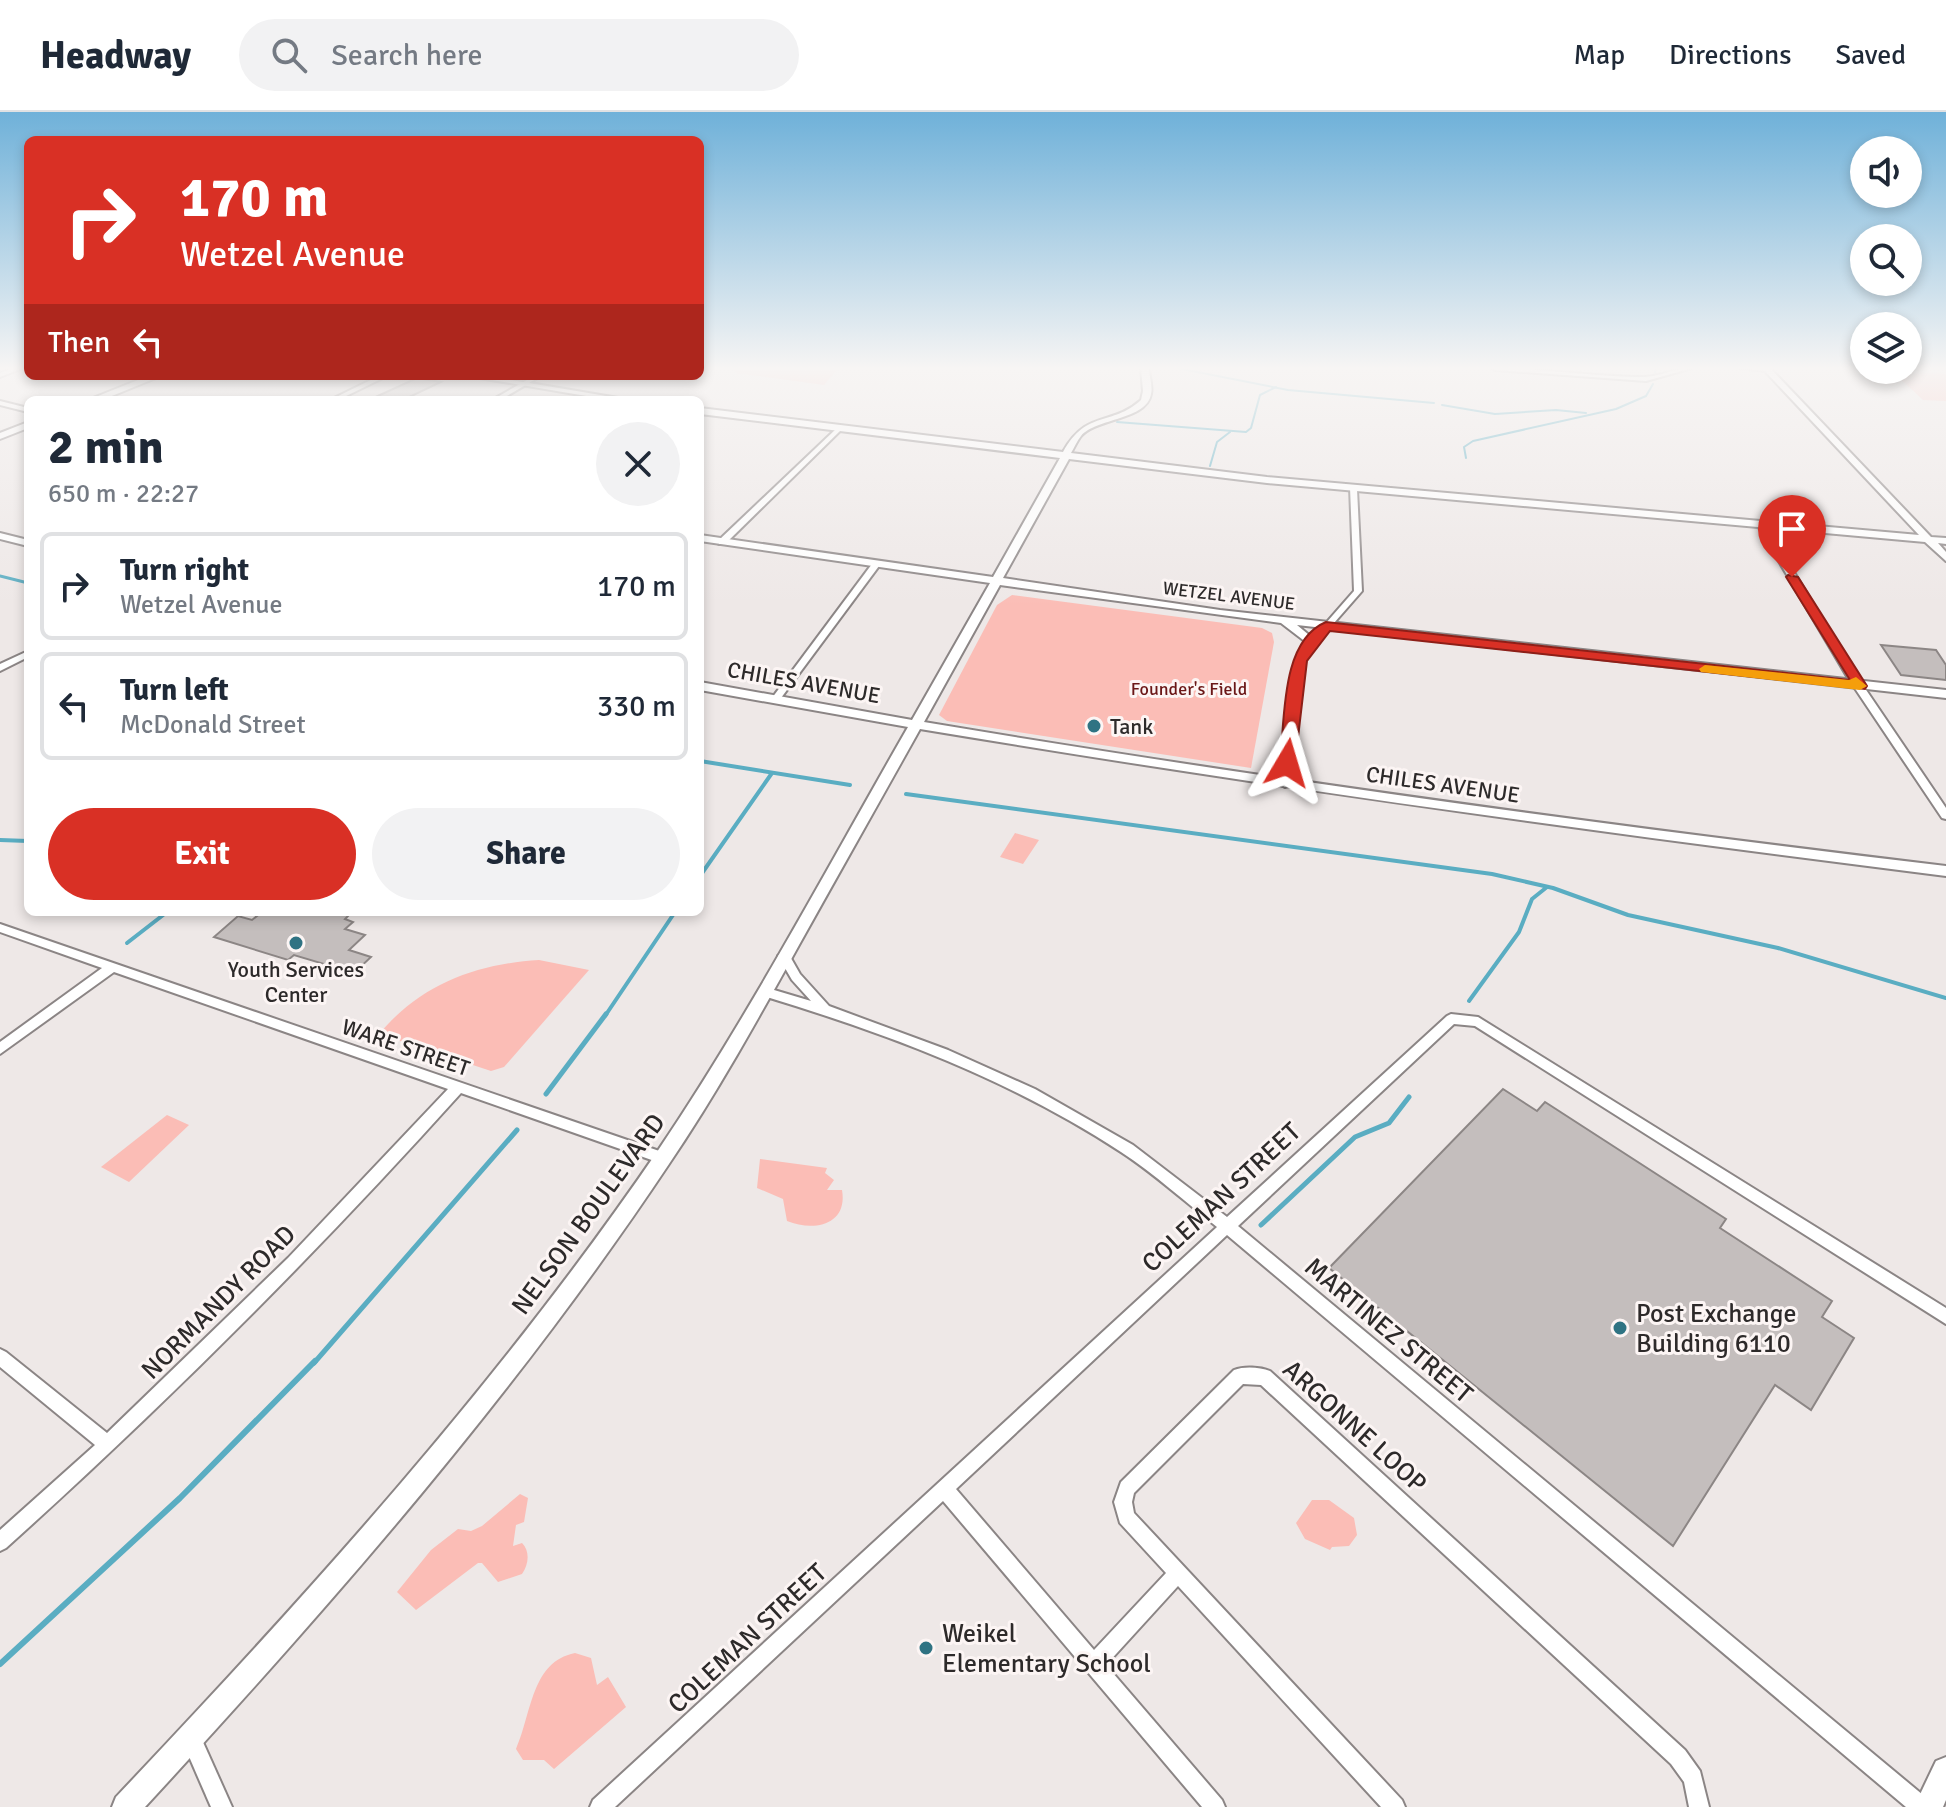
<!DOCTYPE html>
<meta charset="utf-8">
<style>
body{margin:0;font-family:Signika,sans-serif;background:#f2f2f3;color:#1f2937;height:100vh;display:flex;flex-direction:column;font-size:30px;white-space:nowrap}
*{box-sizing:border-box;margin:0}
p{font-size:26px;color:#747a83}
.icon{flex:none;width:44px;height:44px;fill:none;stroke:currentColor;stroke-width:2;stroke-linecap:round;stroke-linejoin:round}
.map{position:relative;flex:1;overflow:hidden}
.panel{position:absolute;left:24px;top:284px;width:680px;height:520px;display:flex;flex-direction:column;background:#fff;border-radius:12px;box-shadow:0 4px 12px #0003}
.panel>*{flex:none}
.banner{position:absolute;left:24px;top:24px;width:680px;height:244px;border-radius:12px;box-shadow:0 4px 12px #0003;background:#d93025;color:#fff;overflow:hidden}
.fabs{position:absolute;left:1850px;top:24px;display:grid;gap:16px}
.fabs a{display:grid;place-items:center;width:72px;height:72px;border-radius:50%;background:#fff;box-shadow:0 4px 12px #0003;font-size:40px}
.pin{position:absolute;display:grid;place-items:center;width:68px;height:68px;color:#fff;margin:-82px -34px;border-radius:50% 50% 50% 0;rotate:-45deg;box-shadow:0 0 8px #0007}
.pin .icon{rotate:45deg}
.me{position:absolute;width:88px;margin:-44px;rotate:7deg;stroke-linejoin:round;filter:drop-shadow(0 0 6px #0008)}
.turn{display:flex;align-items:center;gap:28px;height:168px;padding:0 24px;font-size:36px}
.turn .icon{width:104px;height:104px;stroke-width:2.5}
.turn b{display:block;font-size:56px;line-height:68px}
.then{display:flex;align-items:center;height:76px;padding:0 24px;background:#0003;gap:16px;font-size:30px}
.round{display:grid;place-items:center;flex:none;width:84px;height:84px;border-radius:42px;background:#f2f2f3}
.overview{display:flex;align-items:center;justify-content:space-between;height:136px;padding:0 24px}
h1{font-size:48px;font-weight:700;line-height:60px}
.cta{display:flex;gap:16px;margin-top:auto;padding:16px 24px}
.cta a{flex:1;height:92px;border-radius:48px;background:#d93025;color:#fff;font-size:32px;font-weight:700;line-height:92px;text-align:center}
.cta a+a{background:#f2f2f3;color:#1f2937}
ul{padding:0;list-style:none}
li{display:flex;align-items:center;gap:24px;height:108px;margin:0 16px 12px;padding:0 8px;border:4px solid #e0e1e3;border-radius:12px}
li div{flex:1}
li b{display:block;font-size:30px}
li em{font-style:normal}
header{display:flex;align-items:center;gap:48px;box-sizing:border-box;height:112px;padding:0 40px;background:#fff;border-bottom:2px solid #e0e1e3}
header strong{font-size:38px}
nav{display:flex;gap:44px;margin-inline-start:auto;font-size:28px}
.search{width:560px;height:72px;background:#f2f2f3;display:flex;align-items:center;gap:20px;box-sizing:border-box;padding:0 28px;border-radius:44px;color:#747a83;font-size:30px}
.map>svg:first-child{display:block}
</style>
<header>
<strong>Headway</strong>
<div class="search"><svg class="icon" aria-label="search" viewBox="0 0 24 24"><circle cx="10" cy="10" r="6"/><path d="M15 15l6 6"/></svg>Search here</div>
<nav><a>Map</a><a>Directions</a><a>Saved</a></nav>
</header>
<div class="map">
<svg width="1946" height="1695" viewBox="0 0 1946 1695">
<rect width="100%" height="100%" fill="#eee8e7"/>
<g fill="#fbbdb6">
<polygon points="739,256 836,256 837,258 824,273 736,261 734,259"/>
<polygon points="1892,259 1946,262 1946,289 1923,288"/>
<polygon points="1012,483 1262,516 1272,521 1274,530 1251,656 947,609 939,603 997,493"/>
<polygon points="1015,721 1039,728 1023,752 1000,745"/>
<path d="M539,848l50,10 -85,97 -13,4 -112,-37c42,-50 97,-70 160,-74z"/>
<polygon points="167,1003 189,1013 129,1070 101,1055"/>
<path d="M760,1047l67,9 -2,5 9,7 -7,10h15c6,35 -28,42 -55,31l-4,-22 -26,-11z"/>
<path d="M520,1382l8,4 -4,24 -8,3 -3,21 9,-3c8,8 7,21 0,31l-24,8 -16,-19h-4l-62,47 -19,-18 34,-42 27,-21 13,2 11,-5z"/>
<polygon points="1312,1388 1329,1388 1354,1406 1357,1423 1349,1434 1332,1435 1330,1438 1305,1427 1296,1411"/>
<path d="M575,1541l16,5 6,27 11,-8 18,30 -72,62 -10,-9h-21l-7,-11c16,-36 15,-87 59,-96z"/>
</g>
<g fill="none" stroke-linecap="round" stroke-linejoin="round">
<g stroke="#5aadc2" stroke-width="2">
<polyline points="1177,256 1288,278 1434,291"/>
<polyline points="1655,260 1656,256"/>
<polyline points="1442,293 1495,302 1556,298 1586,301"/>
<polyline points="1117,310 1246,320 1251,316 1260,283 1276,275"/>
<polyline points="1466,346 1464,335 1473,329 1616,297 1646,284 1653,272"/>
<polyline points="1210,354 1217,330 1230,320"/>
</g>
<polyline stroke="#5aadc2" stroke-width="3" points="0,464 28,471"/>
<g stroke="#5aadc2" stroke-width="4">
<polyline points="700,649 850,673"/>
<polyline points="906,682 1492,762 1553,776 1628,803 1778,836 1946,886"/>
<polyline points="0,728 28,729"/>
<polyline points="700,764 772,661"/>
<polyline points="127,831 167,800"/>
<polyline points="1469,889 1519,820 1532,787 1547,775"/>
<polyline points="605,904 675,800"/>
</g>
<g stroke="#5aadc2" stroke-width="5">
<polyline points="546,982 606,902"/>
<polyline points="1261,1113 1355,1025 1389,1011 1409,985"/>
<polyline points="314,1251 517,1018"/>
</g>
<polyline stroke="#5aadc2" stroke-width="6" points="0,1552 180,1386 315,1249"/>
</g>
<g fill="#c4bebd" stroke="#8c8685" stroke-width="2">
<polygon points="417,266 441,270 403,288 369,288"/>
<polygon points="1881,533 1936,538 1946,553 1946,568 1901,563"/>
<polygon points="262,800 352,800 345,807 353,810 345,817 365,823 349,838 371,845 354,861 294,843 288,848 214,825 238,804 252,808"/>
<polygon points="1503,977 1537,999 1545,990 1726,1107 1720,1116 1832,1189 1822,1205 1854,1226 1811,1298 1775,1273 1673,1434 1329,1156"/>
</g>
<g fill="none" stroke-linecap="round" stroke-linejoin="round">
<defs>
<g id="minor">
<polygon points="14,256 23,256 0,265 0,261"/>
<path d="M1492,256c50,0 101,9 151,9 16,0 32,-9 49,-9l-46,13 -151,-11z"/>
<polygon points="1739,256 1769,256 1770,257 1767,259"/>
<polygon points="379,264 387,264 338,288 330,288"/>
<polygon points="534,264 541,264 500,288 492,288"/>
<polygon points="0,289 28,296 28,300 0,293"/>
<polygon points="836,317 841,318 725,432 719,432 719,428"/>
<polygon points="1350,375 1357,377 1362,479 1306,543 1290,672 1285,675 1280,672 1298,543 1354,479"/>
<polygon points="1759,412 1766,414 1858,566 1946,696 1946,707 1942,706 1848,566 1758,414"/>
<polygon points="872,452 879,454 778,590 772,590 772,586"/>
<polygon points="28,539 28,545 0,559 0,552"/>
<path d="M0,812l668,230 2,4 -2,4 -5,2 -202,-71c-144,160 -295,311 -455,455l-6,3v-21l95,-85 -95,-78v-18l6,3 101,81 181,-175 160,-169 -334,-117 -114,82v-12l102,-74 -102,-36z"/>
<path d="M784,840l4,1 12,21 29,32 119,44 87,39 98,56 94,72 220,-201 4,-2 27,3 468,291v16l-471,-298 -21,-2 -216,202 691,574 3,7h-26l-679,-572 -271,254 138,161 72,-77 -46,-50 -6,-21 7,-20 113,-112c10,-4 26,-3 36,1l415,379 15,21 9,36h-20l-5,-25 -13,-18 -410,-379 -18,-1 -109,109 -2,9 2,11 268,287 3,7h-24l-203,-221 -72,79 116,135 3,7h-23l-259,-306 -328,306h-25l3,-7 624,-573c-32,-25 -62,-53 -96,-75 -111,-73 -235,-119 -361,-157l-2,-3 2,-3 4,-2 47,14 -19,-21 -14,-24z"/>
<polygon points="191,1616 198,1619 232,1695 211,1695 181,1626 184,1619"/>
</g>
<g id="tertiary">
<path d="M1141,256h8c0,8 4,18 2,26 -4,26 -55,24 -70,42 -4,5 -7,12 -10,17l196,24 652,58 -157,-167h8l161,169 15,1v6l-8,-1 8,9v9l-21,-19 -658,-59 -198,-24 -66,119 217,32 726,80v8l-649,-73 18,15v4l-4,2 -30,-23 -281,-38 -76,137c339,57 680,103 1022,144v10c-343,-43 -685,-90 -1026,-147 -40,72 -81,144 -121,216 -41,74 -82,148 -130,219 -154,231 -336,439 -524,643h-33l4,-10c194,-205 384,-415 543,-648 91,-135 168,-281 249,-422l-208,-37v-8l212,38 78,-137 -290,-42v-6l293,42 67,-119 -360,-44v-6l363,44c24,-43 48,-25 78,-52l2,-9z"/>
<polygon points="468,264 488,264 630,288 610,288"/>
<polygon points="0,421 28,428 28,434 0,427"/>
<polygon points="1946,1645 1946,1688 1943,1695 1914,1695 1936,1649"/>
</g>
<g id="secondary">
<polygon points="148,264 161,264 102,288 88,288"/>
<polygon points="28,310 28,316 0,327 0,321"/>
</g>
</defs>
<use href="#minor" stroke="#8b8585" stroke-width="4"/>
<use href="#tertiary" stroke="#8b8585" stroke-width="4"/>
<use href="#secondary" stroke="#8b8585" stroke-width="4"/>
<use href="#minor" fill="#fff" fill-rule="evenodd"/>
<use href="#tertiary" fill="#fff" fill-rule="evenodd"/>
<use href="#secondary" fill="#fff" fill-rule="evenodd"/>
</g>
<linearGradient id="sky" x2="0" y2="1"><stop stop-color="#6fb1d9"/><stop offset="0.52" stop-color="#f7f5f4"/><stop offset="1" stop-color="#f7f5f4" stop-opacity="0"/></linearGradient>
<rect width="1946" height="493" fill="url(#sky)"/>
<path fill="#d93025" stroke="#8d1f18" stroke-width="2" d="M1788,463l10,2 69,109 -2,3 -535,-58 -23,30 -12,102 -8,4 -7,-4c5,-42 0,-122 46,-141l524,58 -64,-103z"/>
<polygon fill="#f59e0b" points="1705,553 1849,568 1856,565 1867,574 1860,578 1701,560 1699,557"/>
<g fill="#2f7383" stroke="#fcf5f4" stroke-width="3">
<circle cx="1094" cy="614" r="8"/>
<circle cx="296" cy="831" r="8"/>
<circle cx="1620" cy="1216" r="8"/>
<circle cx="926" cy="1536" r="8"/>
</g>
<g text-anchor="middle" stroke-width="6" stroke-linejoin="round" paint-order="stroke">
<g font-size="18" fill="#2d2a2a" stroke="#fcf5f4">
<text transform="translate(1229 484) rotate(7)" y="6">WETZEL AVENUE</text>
</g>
<g font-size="18" fill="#6a1717" stroke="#fcf5f4">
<text x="1189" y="583">Founder's Field</text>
</g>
<g font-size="22" fill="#2d2a2a" stroke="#fcf5f4">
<text transform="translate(804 570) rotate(10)" y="8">CHILES AVENUE</text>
<text transform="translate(1443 672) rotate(8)" y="8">CHILES AVENUE</text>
<text transform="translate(406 935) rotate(19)" y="8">WARE STREET</text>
</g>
<g font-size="22" fill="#2d2a2a" stroke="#fcf5f4" text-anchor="start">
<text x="1110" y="622">Tank</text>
<text x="296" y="865" text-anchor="middle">Youth Services<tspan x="296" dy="25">Center</tspan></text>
</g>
<g font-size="26" fill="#2d2a2a" stroke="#fcf5f4">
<text transform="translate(1221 1085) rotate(-43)" y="9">COLEMAN STREET</text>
<text transform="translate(588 1102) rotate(-54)" y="9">NELSON BOULEVARD</text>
<text transform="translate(218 1190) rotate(-45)" y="9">NORMANDY ROAD</text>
<text transform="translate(1389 1218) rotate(40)" y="9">MARTINEZ STREET</text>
<text transform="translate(1355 1314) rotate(42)" y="9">ARGONNE LOOP</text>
<text transform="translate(747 1526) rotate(-43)" y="9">COLEMAN STREET</text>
</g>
<g font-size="26" fill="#2d2a2a" stroke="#fcf5f4" text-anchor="start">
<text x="1636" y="1210">Post Exchange<tspan x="1636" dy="30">Building 6110</tspan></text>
<text x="942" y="1530">Weikel<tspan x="942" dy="30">Elementary School</tspan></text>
</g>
</g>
</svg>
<div class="fabs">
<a><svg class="icon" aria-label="sound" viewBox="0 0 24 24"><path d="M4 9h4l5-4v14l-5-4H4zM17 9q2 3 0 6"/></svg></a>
<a><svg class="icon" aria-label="search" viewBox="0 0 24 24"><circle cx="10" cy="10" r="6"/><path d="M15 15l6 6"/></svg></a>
<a><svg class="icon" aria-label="layers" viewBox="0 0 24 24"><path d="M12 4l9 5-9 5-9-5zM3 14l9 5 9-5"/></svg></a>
</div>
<div class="pin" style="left:1792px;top:465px;background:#d93025"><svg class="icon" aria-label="arrive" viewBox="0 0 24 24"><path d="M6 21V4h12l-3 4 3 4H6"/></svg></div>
<svg class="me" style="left:1287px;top:651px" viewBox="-20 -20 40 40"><path d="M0-17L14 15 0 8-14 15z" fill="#d93025" stroke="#fff" stroke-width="4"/></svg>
<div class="banner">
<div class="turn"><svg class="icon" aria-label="right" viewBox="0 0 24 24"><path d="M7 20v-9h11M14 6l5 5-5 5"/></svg><div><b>170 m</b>Wetzel Avenue</div></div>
<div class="then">Then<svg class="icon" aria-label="left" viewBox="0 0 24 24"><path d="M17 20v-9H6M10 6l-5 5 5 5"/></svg></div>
</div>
<section class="panel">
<div class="overview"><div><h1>2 min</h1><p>650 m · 22:27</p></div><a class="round"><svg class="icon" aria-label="close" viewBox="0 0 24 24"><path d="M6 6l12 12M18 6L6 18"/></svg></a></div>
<ul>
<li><svg class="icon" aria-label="right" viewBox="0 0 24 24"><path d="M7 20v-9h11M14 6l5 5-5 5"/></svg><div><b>Turn right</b><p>Wetzel Avenue</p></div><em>170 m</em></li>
<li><svg class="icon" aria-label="left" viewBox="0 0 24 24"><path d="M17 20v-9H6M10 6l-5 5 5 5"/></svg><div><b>Turn left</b><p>McDonald Street</p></div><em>330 m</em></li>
</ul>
<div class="cta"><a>Exit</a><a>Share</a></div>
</section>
</div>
